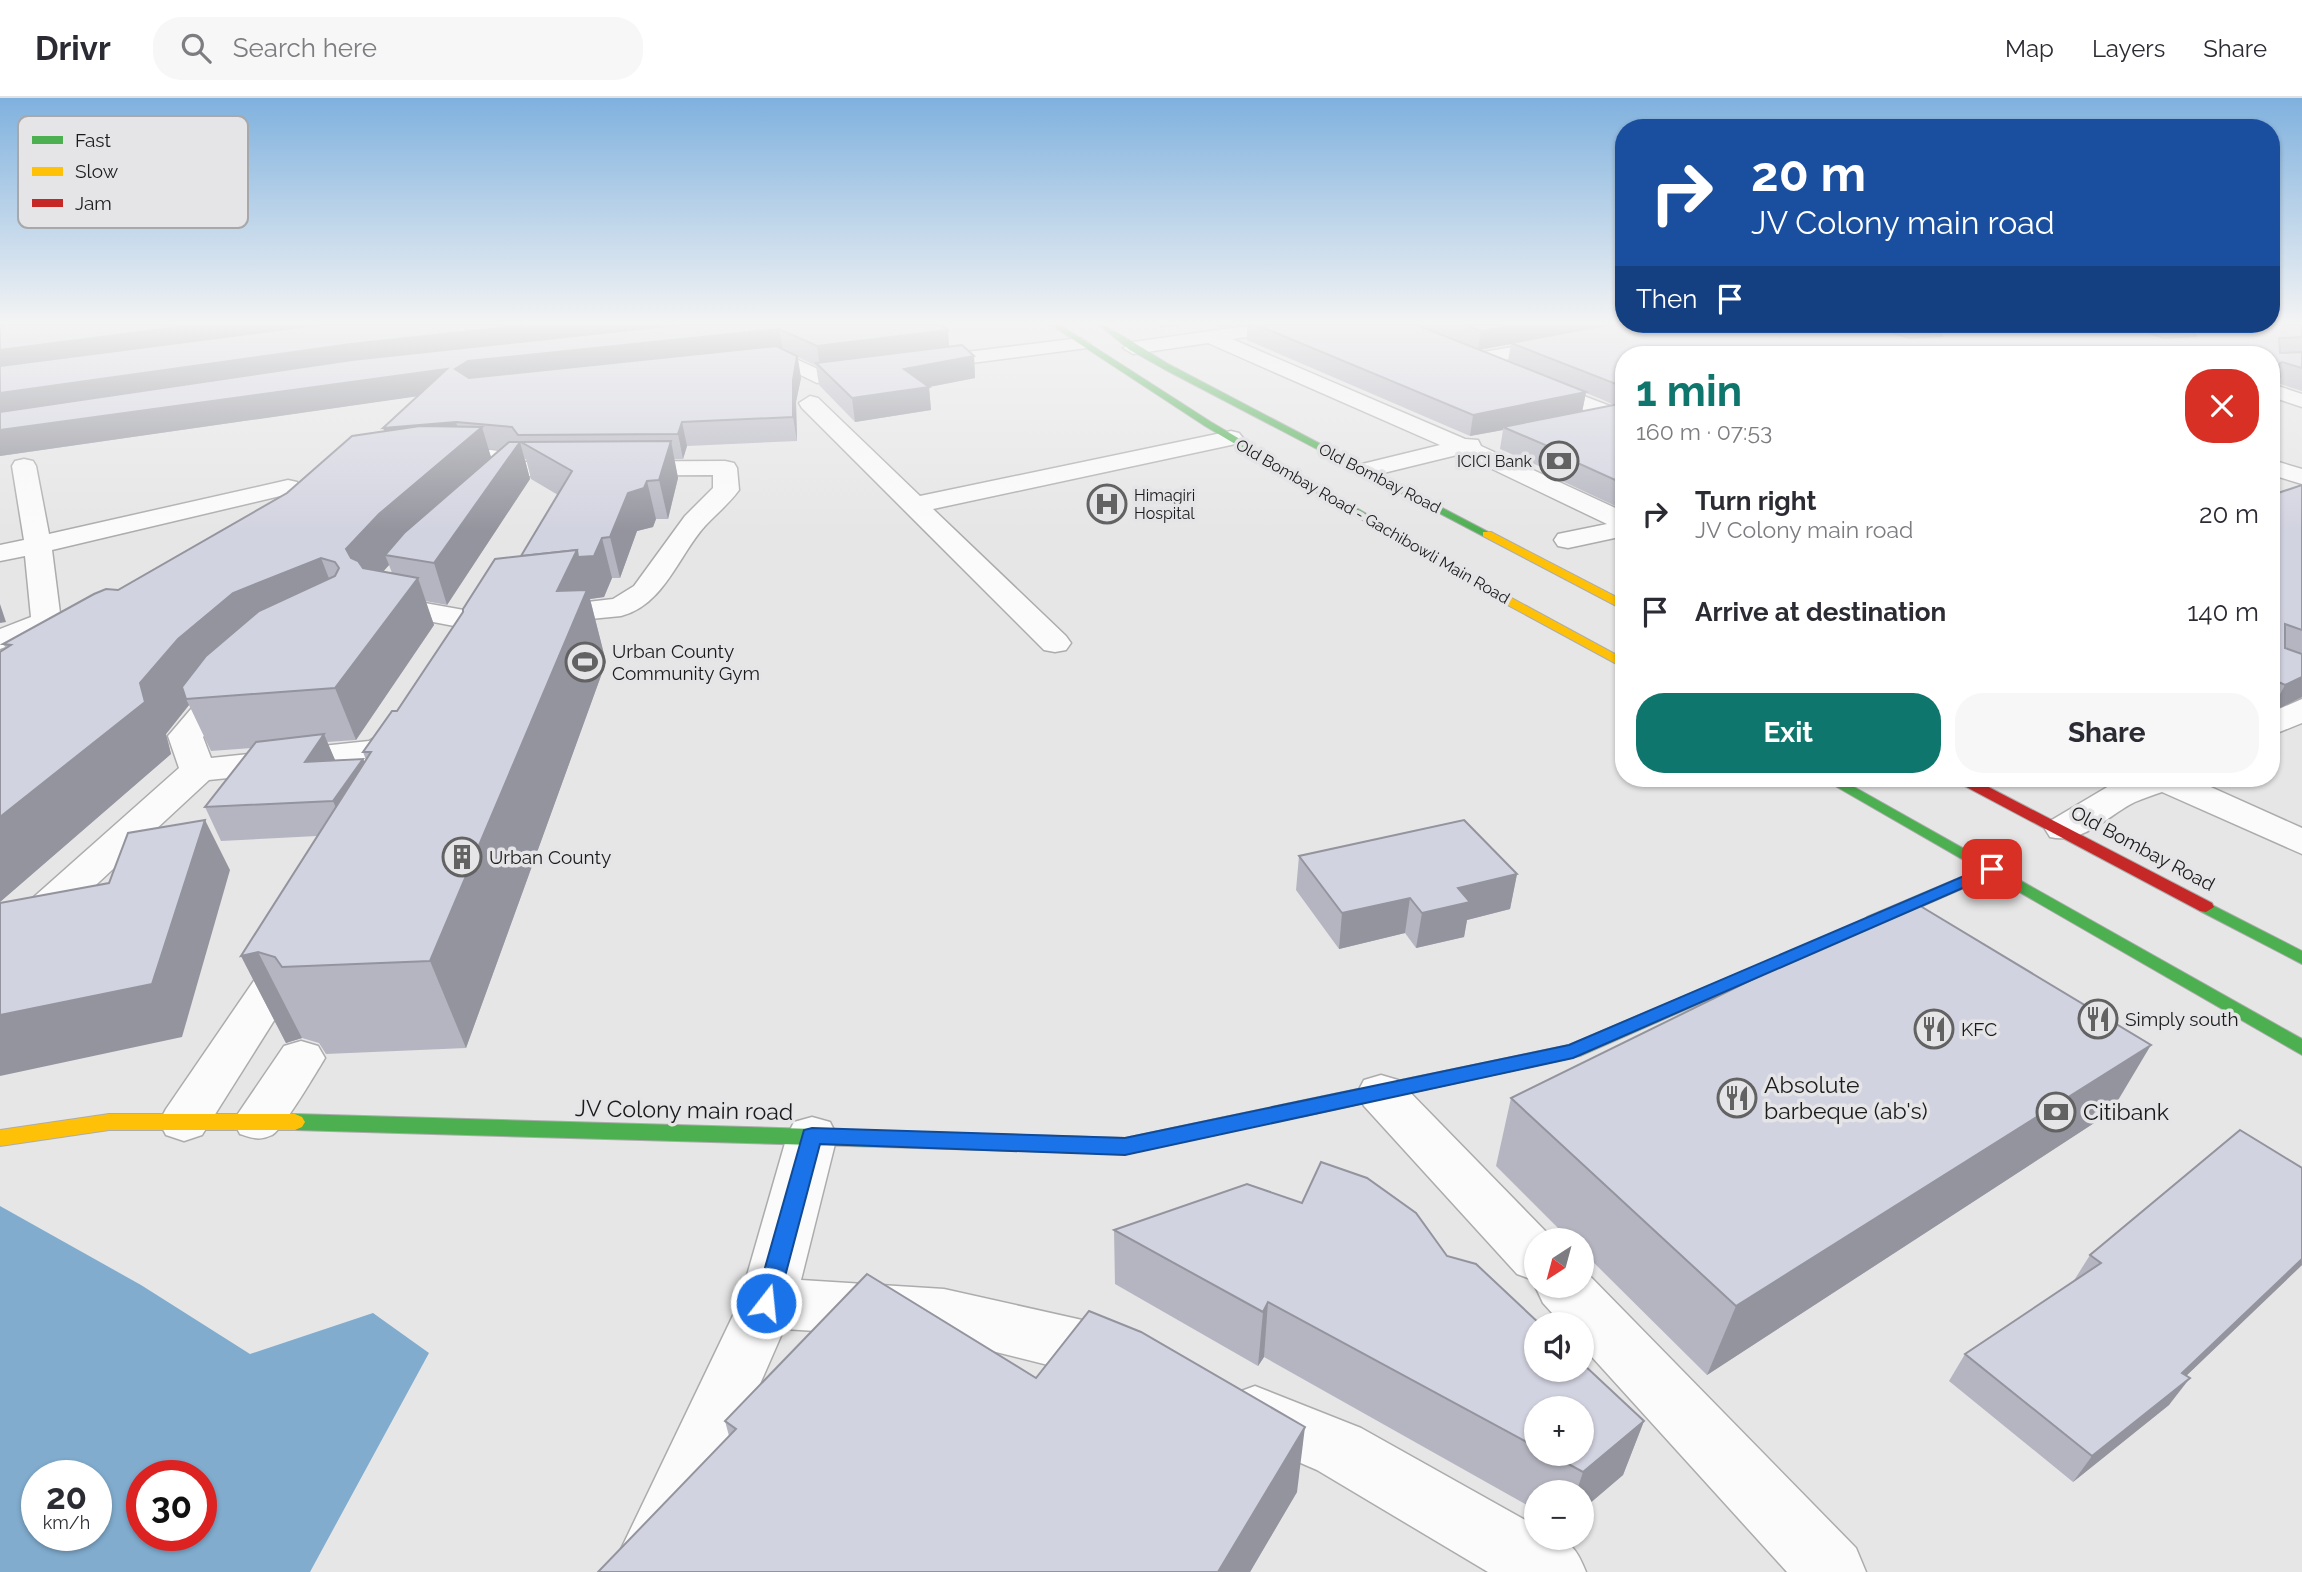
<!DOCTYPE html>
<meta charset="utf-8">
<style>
body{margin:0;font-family:Raleway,sans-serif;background:#f7f7f7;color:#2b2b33;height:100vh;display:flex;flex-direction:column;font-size:26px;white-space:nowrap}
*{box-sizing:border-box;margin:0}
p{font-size:23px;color:#7c7c81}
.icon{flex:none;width:38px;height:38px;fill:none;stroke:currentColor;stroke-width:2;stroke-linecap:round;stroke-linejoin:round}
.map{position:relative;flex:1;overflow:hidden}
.panel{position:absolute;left:1615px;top:248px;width:665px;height:441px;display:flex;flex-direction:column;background:#fff;border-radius:28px;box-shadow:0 2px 5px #0004}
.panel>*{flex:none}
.top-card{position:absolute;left:1615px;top:21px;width:665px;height:214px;border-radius:28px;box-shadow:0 2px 5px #0004;background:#1a4fa0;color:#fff;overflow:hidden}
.needle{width:46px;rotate:216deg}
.buttons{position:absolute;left:1524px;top:1130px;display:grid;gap:14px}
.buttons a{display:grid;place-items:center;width:70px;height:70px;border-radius:50%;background:#fff;box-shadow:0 2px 5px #0004;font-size:35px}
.speed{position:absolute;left:21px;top:1362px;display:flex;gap:14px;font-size:35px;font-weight:700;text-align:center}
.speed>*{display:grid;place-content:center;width:91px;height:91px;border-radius:50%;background:#fff;box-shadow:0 2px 5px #0004;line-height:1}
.speed small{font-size:18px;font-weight:400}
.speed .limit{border:10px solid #d22;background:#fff;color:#111}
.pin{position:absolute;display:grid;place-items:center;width:60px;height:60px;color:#fff;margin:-30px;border-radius:14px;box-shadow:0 4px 10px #0006}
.me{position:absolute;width:77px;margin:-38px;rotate:16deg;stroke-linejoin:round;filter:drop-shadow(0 0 5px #0008)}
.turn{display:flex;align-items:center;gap:24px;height:147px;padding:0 21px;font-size:32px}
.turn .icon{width:91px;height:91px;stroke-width:2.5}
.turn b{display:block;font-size:49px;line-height:60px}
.then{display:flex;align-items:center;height:66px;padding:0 21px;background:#0003;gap:14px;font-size:26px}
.round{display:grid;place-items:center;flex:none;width:74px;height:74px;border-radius:28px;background:#f7f7f7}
.head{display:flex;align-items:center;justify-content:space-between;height:119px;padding:0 21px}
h1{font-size:42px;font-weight:700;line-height:52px;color:#0f766e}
.button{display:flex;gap:14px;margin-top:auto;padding:14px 21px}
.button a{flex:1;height:80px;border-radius:28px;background:#0f766e;color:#fff;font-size:28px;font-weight:700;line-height:80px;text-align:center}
.button a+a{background:#f7f7f7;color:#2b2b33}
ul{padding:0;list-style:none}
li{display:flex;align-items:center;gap:21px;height:98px;padding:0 21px}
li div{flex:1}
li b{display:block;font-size:26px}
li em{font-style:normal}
header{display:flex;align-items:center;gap:42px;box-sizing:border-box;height:98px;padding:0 35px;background:#fff;border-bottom:2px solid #e1e1e2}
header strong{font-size:33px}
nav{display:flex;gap:38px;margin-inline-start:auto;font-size:24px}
.search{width:490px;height:63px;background:#f7f7f7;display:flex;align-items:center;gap:18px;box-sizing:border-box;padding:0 24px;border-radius:28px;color:#7c7c81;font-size:26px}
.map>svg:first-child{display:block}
</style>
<header>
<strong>Drivr</strong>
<div class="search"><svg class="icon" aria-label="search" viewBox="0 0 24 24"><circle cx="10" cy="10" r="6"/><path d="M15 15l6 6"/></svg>Search here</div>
<nav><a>Map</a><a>Layers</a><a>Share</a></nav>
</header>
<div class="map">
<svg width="2302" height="1474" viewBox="0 0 2302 1474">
<rect width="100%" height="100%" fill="#e6e6e7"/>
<path fill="#81acce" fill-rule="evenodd" d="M0,1108l141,79 109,69 123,-41 56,40 -119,219h-310zM37,1377h59v60h-59zM201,1377v60h-59v-60z"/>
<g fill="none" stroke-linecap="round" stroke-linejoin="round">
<defs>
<g id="street">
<polygon points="1253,227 1301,227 1292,233 1232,241 1465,341 1478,342 1481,348 1624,414 1624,438 1568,450 1558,448 1554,442 1558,436 1607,426 1461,356 1367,379 1358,377 1355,372 1358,367 1440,347 1208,245 1133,256 1123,250 1133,244"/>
<polygon points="1080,240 1090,246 1087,250 817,285 780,267 750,270 740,264 750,258 783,255 820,272"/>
<polygon points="1562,240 1572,246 1569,250 1478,267 1468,261 1478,255"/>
<polygon points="1534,279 1623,313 1624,321 1615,325 1607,323 1527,289 1524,285 1527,281"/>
<polygon points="2272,286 2302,296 2302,309 2272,299"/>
<polygon points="810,298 818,300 920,398 1231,333 1239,335 1243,340 1239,345 1231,347 933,411 1066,538 1071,545 1066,552 1055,554 1044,552 802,310 799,305"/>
<path d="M491,352l28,4 4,8 202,-1 9,2 3,5 2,22c-10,14 -23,24 -34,36 -27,30 -41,79 -84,90l-82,8 -11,-3 -4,-6 4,-6 85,-10 21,-13 51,-70 28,-28v-13l-201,1 -9,-2 -3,-9h-63l-8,-2 -4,-5 4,-5 8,-2z"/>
<polygon points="24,361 33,363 36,368 49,436 288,382 297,384 300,389 297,394 52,452 61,523 57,529 0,551 0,531 31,519 25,458 0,463 0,447 24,442 12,368 15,363"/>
<polygon points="2272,362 2302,371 2302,386 2272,377"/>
<polygon points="391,499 475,514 486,517 490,523 486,529 475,532 381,514 376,508 381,502"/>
<path d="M232,574l12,3 4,7 -45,55 8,21 158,-17c19,-10 25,-25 48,-19l5,7 -13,18 -32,15 -168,18 -194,180 -15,4v-37l179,-159 -11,-32 52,-61z"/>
<polygon points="2302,601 2302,625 2272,637 2272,614"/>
<path d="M2129,681h64l109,49v26l-140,-62c-9,3 -18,6 -27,10 -27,13 -52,43 -85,35l-5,-8 5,-8 59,-35z"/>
<polygon points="292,845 307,849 314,859 202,1037 184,1043 166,1037 159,1024 166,1011 277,849"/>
<path d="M301,943l17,5 7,12c-8,13 -43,73 -53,77 -12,6 -20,3 -32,-1l-7,-13 51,-75z"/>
<polygon points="1381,977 1398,982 1555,1143 1536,1143 1536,1183 1517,1176 1364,1008 1357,995 1364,982"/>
<polygon points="812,1019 830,1024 837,1038 801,1182 944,1191 1100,1226 1137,1239 1145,1258 1137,1277 1116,1284 944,1241 784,1231 678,1474 610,1474 739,1205 787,1038 794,1024"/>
<polygon points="1583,1171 1856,1450 1866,1474 1787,1474 1582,1248 1582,1227 1563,1227 1543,1205 1535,1188 1536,1185 1536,1188 1582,1188"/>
<path d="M1255,1288l106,42 175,98v12c32,0 38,5 50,34h-98l-171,-102 -84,-36 -9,-20 9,-20z"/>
</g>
<g id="fast">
<polygon points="1051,227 1060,227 1211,324 1490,489 1484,493 1480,492 1205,328"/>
<path d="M1099,227c10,0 57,32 71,40l322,169 -9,2 -319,-167 -34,-19z"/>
<polygon points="1823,681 1840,681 2302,941 2302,957"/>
<polygon points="2206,804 2302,853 2302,866 2200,813 2198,809"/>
<polygon points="1873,818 1882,823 1879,827 1580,958 1300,1019 1293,1016 1290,1011 1293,1006 1300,1003 1569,947"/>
<polygon points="295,1016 917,1034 924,1036 927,1042 924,1048 917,1050 295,1032 288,1029 285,1024 288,1019"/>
</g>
<g id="slow">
<polygon points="1483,434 1491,434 1624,503 1624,512 1483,438"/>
<polygon points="1484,485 1624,561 1624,570 1480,492 1480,486"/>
<polygon points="1992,766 2000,771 1998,775 1879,827 1873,828 1864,823 1867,819"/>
<polygon points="109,1016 295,1016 302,1019 305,1024 302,1029 295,1032 109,1032 0,1048 0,1032"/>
</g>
<g id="jam">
<polygon points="1955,681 1973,681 2212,805 2214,809 2206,814 2200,813 1957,684"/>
<polygon points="1300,1003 1307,1006 1310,1011 1307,1016 1125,1056 917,1050 910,1048 907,1042 910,1036 917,1034 1125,1040"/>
</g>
</defs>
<use href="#street" stroke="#acacad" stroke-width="3"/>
<use href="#fast" stroke="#acacad" stroke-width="2"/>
<use href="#slow" stroke="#acacad" stroke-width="2"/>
<use href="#jam" stroke="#acacad" stroke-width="2"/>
<use href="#street" fill="#fbfbfb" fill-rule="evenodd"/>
<use href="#fast" fill="#4caf50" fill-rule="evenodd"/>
<use href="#slow" fill="#ffc107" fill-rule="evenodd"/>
<use href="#jam" fill="#c62828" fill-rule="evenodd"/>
</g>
<g fill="#b5b5c1" fill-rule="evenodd">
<path d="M0,227l948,5 1,16 25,10 1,22 -46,9 2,23 -76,12 -36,-37 -3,-19 -18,-9 3,21 -5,24 1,39 -110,5 -4,13h-9l4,19 -10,41h-12l-3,8 -16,4 -17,47h-8l-8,19 -14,2 16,63 -140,386 -140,6 -7,-11 -17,-5 -16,5 -45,-87 76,-120 -96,5 -16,-34 47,-59 -41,3 -22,-46 -23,29 5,20 -171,148v-250l6,-4 -3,-4 115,-54 169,-97 98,-62 32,-35 -417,60zM488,351l12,1 -9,7zM525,361h1l5,20 27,16 -37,61 -158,196 3,8 -1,2 -2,-3 -28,1 -8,-18 29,-2 78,-115 -9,-24 22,4 83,-126zM389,467l3,8 -9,-2z"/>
<path d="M1247,227h1055v66l-25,-8 -5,11v-39h-648v155l-77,-36 1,-4 -48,-21 3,-19 -33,6 -223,-96zM1511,246l-3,17 -28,-11zM1586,295l15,6 13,6 -32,6z"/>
<polygon points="2302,387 2302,599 2272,614 2272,397"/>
<polygon points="1299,758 1517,776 1510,811 1467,822 1464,839 1416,850 1405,835 1339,851 1296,792"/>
<polygon points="1511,1000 2111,1014 1707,1277 1582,1153 1582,1143 1571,1143 1496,1068"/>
<polygon points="2302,1070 2302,1167 2186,1278 2169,1307 2073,1384 1949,1283 1965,1256 2073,1184 2090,1157"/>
<path d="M1114,1132l333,26 197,165 -21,54 -41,35v-17h-46v17l-272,-153 -6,9 -143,-82zM1536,1311l46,45h-46z"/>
<polygon points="1036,1280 1297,1394 1250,1474 598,1474 729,1338 725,1323"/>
</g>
<g fill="#93949d">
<polygon points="193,227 355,227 0,275 0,252"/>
<polygon points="525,227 717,227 0,320 0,295 351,246"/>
<polygon points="1160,227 1183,227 1160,230"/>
<polygon points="1218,227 1234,227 1218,229"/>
<polygon points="1516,227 1604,227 1604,229 1511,245 1511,246 1478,252 1481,233"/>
<polygon points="779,231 783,252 475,285 455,271 468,263"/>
<polygon points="948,232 949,253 820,269 817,248"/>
<polygon points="797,258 801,280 796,304 797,343 793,319 793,282"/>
<polygon points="974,258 975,280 929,289 931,312 855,324 852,300 904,271"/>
<polygon points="2282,264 2274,280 2280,279 2272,296 2272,281 2279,266"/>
<polygon points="447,271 454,293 0,358 0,332"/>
<polygon points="1624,287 1624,307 1617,308 1621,288"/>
<polygon points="1586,294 1582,315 1503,329 1503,332 1470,338 1473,317"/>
<polygon points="456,324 462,346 482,329 494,369 385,457 389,467 363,497 346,451 379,416 392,354 383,330"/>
<polygon points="682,324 687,348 683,361 678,336"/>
<polygon points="671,343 678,380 668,421 659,382"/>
<polygon points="520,344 530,381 447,507 434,465"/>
<polygon points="647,383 656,421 653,429 637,433 620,480 610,439 628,395"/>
<polygon points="602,440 612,480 604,499 590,501 606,564 466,950 430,863 529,506 577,452"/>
<polygon points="321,460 339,506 186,601 189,607 166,636 171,656 0,804 0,719 140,585 178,541 233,495"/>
<polygon points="418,480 434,527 356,642 335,590"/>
<polygon points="0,506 6,524 0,525"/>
<polygon points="2302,579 2302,599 2272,614 2272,611 2285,587"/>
<polygon points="324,636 338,669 305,664"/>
<polygon points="363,661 377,694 348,737 333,703"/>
<polygon points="205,722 230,772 182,939 0,978 0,917"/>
<polygon points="1517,776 1510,811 1467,822 1464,839 1416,850 1422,815 1458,790"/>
<polygon points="1410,800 1405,835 1339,851 1342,815"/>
<polygon points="258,854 302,940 286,945 241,858"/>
<polygon points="2151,947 2111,1014 1707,1277 1736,1208"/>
<polygon points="2302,1161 2302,1167 2162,1301 2182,1275"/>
<polygon points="1268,1204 1264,1259 1258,1268 1263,1214"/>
<polygon points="2190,1280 2169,1307 2073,1384 2092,1358"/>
<polygon points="1644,1323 1623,1377 1582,1412 1582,1395 1576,1395 1583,1374"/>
<polygon points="1305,1329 1297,1394 1250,1474 1218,1474"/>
</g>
<g fill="#d2d3e0" stroke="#93949d" stroke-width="2">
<polygon points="0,227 193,227 0,252"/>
<polygon points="317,227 525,227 351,246 0,295 0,268"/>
<polygon points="677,227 942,227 948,232 817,248 779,231 468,263 455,271 469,280 776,248 797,258 793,282 793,319 682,324 678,336 518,337 512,329 456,324 383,330 447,271 0,332 0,314 352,262"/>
<polygon points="1257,227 1417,227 1586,294 1473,317"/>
<polygon points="1465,227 1516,227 1481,233"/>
<polygon points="1608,227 1866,227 1909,240 1942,238 1937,231 1922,227 2125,227 2164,240 2196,238 2191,232 2178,227 2302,227 2302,239 2279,240 2280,255 2302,254 2302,270 2282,264 2279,266 2280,279 2272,281 2272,257 1624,257 1624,287 1621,288 1511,245"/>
<polygon points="962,247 974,258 904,271 929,289 852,300 816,265"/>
<polygon points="1624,305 1624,386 1551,353 1557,352 1503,329"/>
<polygon points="420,328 482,329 379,416 346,451 351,460 358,463 363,470 418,480 335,590 186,601 182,589 206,558 259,513 335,478 339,470 335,464 321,460 233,495 178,541 140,585 145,604 0,719 0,554 11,547 3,546 94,496 106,491 118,492 287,395 352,338"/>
<polygon points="671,343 659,382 647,383 644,390 628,395 610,439 602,440 594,458 578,459 577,452 521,458 572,373 521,344"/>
<polygon points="509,344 520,344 434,465 385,457 404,435"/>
<polygon points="2302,387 2302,532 2285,526 2285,550 2302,556 2302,579 2285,587 2272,581 2272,397"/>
<polygon points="577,452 557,493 587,492 430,863 282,869 275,859 258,854 241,858 371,654 363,654 392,613 397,613 463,514 463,511 495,461"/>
<polygon points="324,636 305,664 363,661 333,703 205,709 256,644"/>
<polygon points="205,722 152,886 0,917 0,805 109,785 128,735"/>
<polygon points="1464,722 1517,776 1458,790 1470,804 1422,815 1410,800 1342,815 1299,758"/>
<polygon points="1912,803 2151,947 1736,1208 1511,1000"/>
<polygon points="2240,1032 2302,1070 2302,1161 2182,1275 2190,1280 2092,1358 1965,1256 2101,1165 2090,1157"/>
<polygon points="1321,1064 1367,1080 1416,1115 1447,1158 1476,1166 1541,1227 1536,1227 1536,1272 1582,1272 1582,1265 1644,1323 1583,1374 1550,1356 1582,1356 1582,1311 1536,1311 1536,1349 1268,1204 1263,1214 1114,1132 1247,1086 1302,1105"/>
<polygon points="867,1176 1036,1280 1089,1213 1141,1234 1305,1329 1218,1474 598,1474 736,1331 725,1323"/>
</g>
<linearGradient id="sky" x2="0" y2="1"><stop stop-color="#7fb1de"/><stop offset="0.52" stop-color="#f4f4f4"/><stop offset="1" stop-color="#f4f4f4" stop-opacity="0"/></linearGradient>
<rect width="2302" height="433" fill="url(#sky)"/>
<polygon fill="#1a73e8" stroke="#114b97" stroke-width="2" points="1992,766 1997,768 1997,775 1573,960 1125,1057 820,1046 778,1205 775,1212 766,1215 758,1212 755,1205 804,1032 812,1030 1125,1040 1569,947"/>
<defs>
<symbol id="bank-ring" viewBox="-11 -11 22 22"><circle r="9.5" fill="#e5e5e8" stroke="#626263" stroke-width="1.5"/><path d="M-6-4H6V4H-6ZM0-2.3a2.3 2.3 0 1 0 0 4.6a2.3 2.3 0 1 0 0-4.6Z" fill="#626263"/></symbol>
<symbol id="hospital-ring" viewBox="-11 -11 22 22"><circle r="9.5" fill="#e5e5e8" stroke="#626263" stroke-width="1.5"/><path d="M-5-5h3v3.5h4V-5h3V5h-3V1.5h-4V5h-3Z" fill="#626263"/></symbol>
<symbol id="stadium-ring" viewBox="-11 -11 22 22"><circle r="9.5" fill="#e5e5e8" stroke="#626263" stroke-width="1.5"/><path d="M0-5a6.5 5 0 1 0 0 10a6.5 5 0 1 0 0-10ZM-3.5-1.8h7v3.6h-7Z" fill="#626263"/></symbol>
<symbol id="building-ring" viewBox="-11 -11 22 22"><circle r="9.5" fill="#e5e5e8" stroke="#626263" stroke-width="1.5"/><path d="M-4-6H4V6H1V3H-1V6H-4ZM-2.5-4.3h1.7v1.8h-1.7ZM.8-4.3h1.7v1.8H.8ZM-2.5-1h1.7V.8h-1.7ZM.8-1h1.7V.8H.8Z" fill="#626263"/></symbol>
<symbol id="restaurant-ring" viewBox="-11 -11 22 22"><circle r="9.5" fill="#e5e5e8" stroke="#626263" stroke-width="1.5"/><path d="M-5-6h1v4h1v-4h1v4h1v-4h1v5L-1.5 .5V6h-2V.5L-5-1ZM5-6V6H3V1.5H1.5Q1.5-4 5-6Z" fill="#626263"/></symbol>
</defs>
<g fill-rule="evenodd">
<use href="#bank-ring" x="1537" y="341" width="44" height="44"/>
<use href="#hospital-ring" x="1085" y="384" width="44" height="44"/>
<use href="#stadium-ring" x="563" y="542" width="44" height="44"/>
<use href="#building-ring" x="440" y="737" width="44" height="44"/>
<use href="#restaurant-ring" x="2076" y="899" width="44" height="44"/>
<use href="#restaurant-ring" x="1912" y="909" width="44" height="44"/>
<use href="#restaurant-ring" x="1715" y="978" width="44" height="44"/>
<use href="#bank-ring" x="2034" y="992" width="44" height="44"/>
</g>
<g text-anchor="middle" stroke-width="7" stroke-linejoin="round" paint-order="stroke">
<g font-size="16" fill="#1b1b1c" stroke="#e5e5e8" text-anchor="end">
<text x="1532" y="369">ICICI Bank</text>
<text x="1134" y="403" text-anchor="start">Himagiri<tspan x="1134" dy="18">Hospital</tspan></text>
</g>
<g font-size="16" fill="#1b1b1c" stroke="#e5e5e8">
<text transform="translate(1380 380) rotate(27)" y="6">Old Bombay Road</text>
<text transform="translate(1373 423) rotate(30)" y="6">Old Bombay Road - Gachibowli Main Road</text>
</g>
<g font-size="19" fill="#1b1b1c" stroke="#e5e5e8" text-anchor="start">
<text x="612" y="560">Urban County<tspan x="612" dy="22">Community Gym</tspan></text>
<text x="489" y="766">Urban County</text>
<text x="2125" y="928">Simply south</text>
<text x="1961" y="938">KFC</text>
</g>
<g font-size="19" fill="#1b1b1c" stroke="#e5e5e8">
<text transform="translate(2143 750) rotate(28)" y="7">Old Bombay Road</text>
</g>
<g font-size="23" fill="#1b1b1c" stroke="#e5e5e8" text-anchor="start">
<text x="1764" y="995">Absolute<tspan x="1764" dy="26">barbeque (ab's)</tspan></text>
<text x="2083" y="1022">Citibank</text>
</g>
<g font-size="23" fill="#1b1b1c" stroke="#e5e5e8">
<text transform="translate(684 1012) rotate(1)" y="8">JV Colony main road</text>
</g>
</g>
<rect x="18" y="18" width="230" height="112" rx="10" fill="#e5e5e8" stroke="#a8a8ab" stroke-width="2"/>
<rect x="32" y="38" width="31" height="8" fill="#4caf50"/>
<rect x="32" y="69" width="31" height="9" fill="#ffc107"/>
<rect x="32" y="101" width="31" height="8" fill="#c62828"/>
<g font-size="19" fill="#1b1b1c">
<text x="75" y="49">Fast</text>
<text x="75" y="80">Slow</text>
<text x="75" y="112">Jam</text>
</g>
</svg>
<div class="buttons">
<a><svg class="needle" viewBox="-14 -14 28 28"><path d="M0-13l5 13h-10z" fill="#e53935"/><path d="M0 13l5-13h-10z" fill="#7c7c81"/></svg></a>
<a><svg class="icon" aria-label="sound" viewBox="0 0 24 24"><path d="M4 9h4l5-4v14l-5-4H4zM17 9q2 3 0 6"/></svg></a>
<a>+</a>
<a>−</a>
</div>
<div class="speed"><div>20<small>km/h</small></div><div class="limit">30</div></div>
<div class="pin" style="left:1992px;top:771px;background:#d93025"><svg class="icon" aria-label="arrive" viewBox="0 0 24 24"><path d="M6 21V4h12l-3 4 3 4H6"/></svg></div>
<svg class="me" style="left:766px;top:1205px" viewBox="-20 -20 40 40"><circle r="17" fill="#1a73e8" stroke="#fff" stroke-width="3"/><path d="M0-11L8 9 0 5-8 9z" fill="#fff"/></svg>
<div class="top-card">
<div class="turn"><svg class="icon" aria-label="right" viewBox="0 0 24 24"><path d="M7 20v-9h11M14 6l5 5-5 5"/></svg><div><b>20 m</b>JV Colony main road</div></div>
<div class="then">Then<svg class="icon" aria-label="arrive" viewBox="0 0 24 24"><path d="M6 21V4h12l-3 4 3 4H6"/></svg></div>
</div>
<section class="panel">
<div class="head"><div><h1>1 min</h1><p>160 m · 07:53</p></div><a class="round" style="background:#d93025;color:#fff"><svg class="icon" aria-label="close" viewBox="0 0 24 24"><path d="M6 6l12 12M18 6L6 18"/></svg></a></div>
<ul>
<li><svg class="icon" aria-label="right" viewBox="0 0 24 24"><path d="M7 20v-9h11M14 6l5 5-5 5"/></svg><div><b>Turn right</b><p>JV Colony main road</p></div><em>20 m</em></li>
<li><svg class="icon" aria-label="arrive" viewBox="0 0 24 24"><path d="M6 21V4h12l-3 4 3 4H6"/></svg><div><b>Arrive at destination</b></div><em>140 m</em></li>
</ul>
<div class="button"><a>Exit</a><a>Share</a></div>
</section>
</div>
